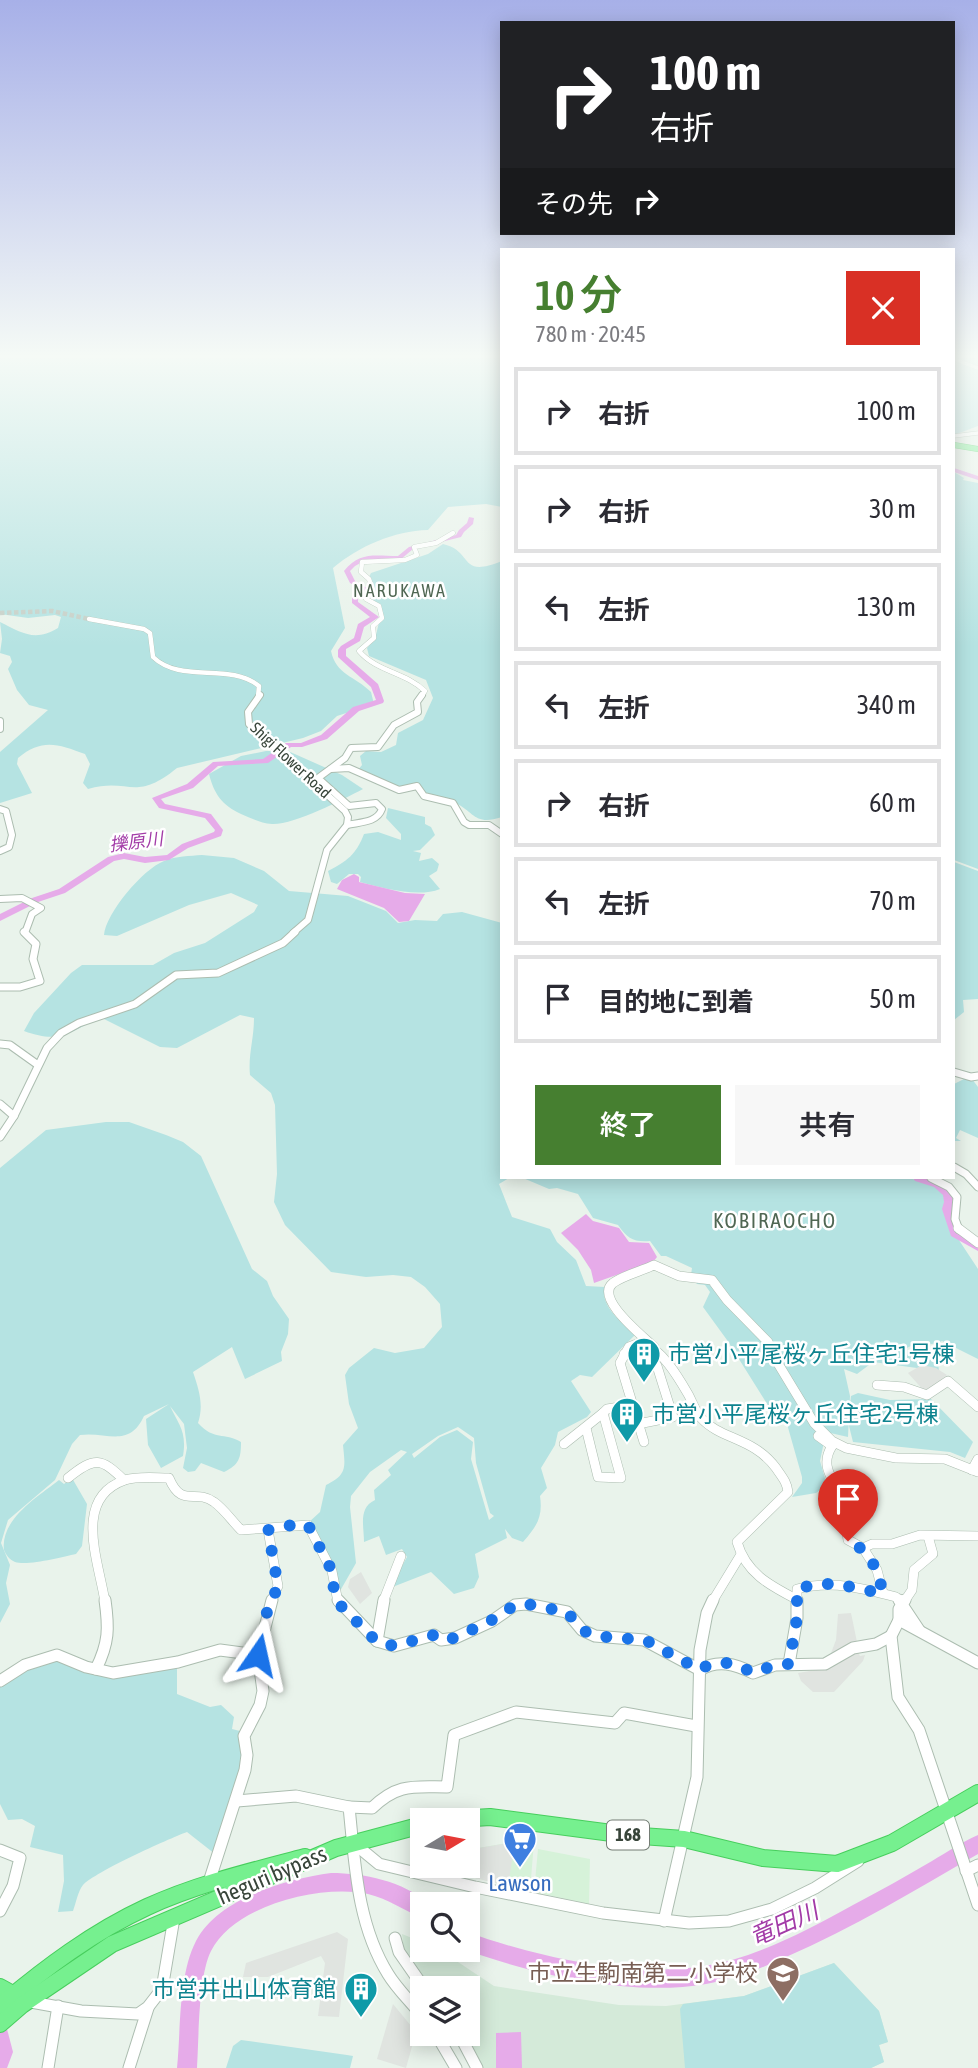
<!DOCTYPE html>
<html lang="ja">
<meta charset="utf-8">
<style>
body{margin:0;font-family:"Asap Condensed","Noto Sans JP",sans-serif;background:#f7f7f7;color:#2b2b33;height:100vh;display:flex;flex-direction:column;font-size:26px;white-space:nowrap}
*{box-sizing:border-box;margin:0}
p{font-size:23px;color:#7c7c81}
.icon{flex:none;width:38px;height:38px;fill:none;stroke:currentColor;stroke-width:2;stroke-linecap:round;stroke-linejoin:round}
.map{position:relative;flex:1;overflow:hidden}
.drawer{position:absolute;left:500px;top:248px;width:455px;height:931px;display:flex;flex-direction:column;background:#fff;border-radius:0px;box-shadow:0 4px 18px #0003}
.drawer>*{flex:none}
.guide{position:absolute;left:500px;top:21px;width:455px;height:214px;border-radius:0px;box-shadow:0 4px 18px #0003;background:#202124;color:#fff;overflow:hidden}
.needle{width:46px;rotate:80deg}
.tools{position:absolute;left:410px;top:1808px;display:grid;gap:14px}
.tools a{display:grid;place-items:center;width:70px;height:70px;border-radius:0px;background:#fff;box-shadow:0 4px 18px #0003;font-size:35px}
.pin{position:absolute;display:grid;place-items:center;width:60px;height:60px;color:#fff;margin:-72px -30px;border-radius:50% 50% 50% 0;rotate:-45deg;box-shadow:0 0 7px #0007}
.pin .icon{rotate:45deg}
.me{position:absolute;width:77px;margin:-38px;rotate:11deg;stroke-linejoin:round;filter:drop-shadow(0 0 5px #0008)}
.turn{display:flex;align-items:center;gap:24px;height:147px;padding:0 35px;font-size:32px}
.turn .icon{width:91px;height:91px;stroke-width:2.5}
.turn b{display:block;font-size:49px;line-height:60px}
.then{display:flex;align-items:center;height:66px;padding:0 35px;background:#0003;gap:14px;font-size:26px}
.round{display:grid;place-items:center;flex:none;width:74px;height:74px;border-radius:0px;background:#f7f7f7}
.summary{display:flex;align-items:center;justify-content:space-between;height:119px;padding:0 35px}
h1{font-size:42px;font-weight:600;line-height:52px;color:#467f30}
.primary-button{display:flex;gap:14px;margin-top:auto;padding:14px 35px}
.primary-button a{flex:1;height:80px;border-radius:0px;background:#467f30;color:#fff;font-size:28px;font-weight:600;line-height:80px;text-align:center}
.primary-button a+a{background:#f7f7f7;color:#2b2b33}
ul{padding:0;list-style:none}
li{display:flex;align-items:center;gap:21px;height:88px;margin:0 14px 10px;padding:0 21px;border:4px solid #e1e1e2;border-radius:0px}
li div{flex:1}
li b{display:block;font-size:26px}
li em{font-style:normal}
.map>svg:first-child{display:block}
</style>
<div class="map">
<svg width="978" height="2068" viewBox="0 0 978 2068">
<rect width="100%" height="100%" fill="#e9f3eb"/>
<g fill="#d6f2d9">
<polygon points="513,1842 534,1842 530,1891 433,1868 434,1866 467,1866 467,1850"/>
<polygon points="538,1849 590,1859 589,1904 534,1892"/>
</g>
<polygon fill="#d4ead9" points="402,1934 422,1942 422,1950 440,1950 494,1986 619,2005 666,2006 744,1996 834,1963 879,2011 888,2042 879,2045 884,2062 871,2068 482,2068 466,2034 467,1988 432,1988 404,1951"/>
<g fill="#b5e3e2" fill-rule="evenodd">
<path d="M0,358h502v149l-16,-3 -38,3 -20,23c-34,1 -69,16 -95,38l12,60 -14,23c5,24 24,25 40,41l3,12 -37,12 -16,15 -18,7 -126,30c-43,35 -47,9 -89,21l-5,-6 7,-19 -5,-10c-27,-10 -43,-16 -67,4l-1,6 15,29 -32,10v-51l48,-42 -19,-5 -12,-15 -9,-21 4,-7 -2,-6 -10,-3 2,-14 -2,-17c22,11 35,20 58,6l3,-11 -6,-2 -27,3 -28,-4z"/>
<polygon points="954,358 978,358 978,426 954,435"/>
<polygon points="954,472 964,478 963,480 978,483 978,869 954,860"/>
<path d="M443,544c31,7 15,35 59,17v256c-27,9 -27,-4 -46,-14 -8,-4 -20,-4 -29,-7l-8,-12 -17,5 -44,-19 4,-5 -2,-9 6,-5 15,1 15,-7 2,-12 25,-13 10,-22 -7,-18 -57,-24 -2,-8 8,-9 7,-29 -10,-10 1,-15 -4,-8 2,-4 57,-19z"/>
<path d="M266,751h22l54,24 21,14c-21,11 -69,36 -91,35 -12,-1 -21,-6 -31,-10 -19,-9 -27,-20 -32,-40l32,-18z"/>
<path d="M388,808l37,9v7l6,3 4,8 -15,15 -7,1 8,2 -2,8 13,-3 7,6 -2,7 -8,5 11,13c-22,9 -57,-1 -80,-7l1,-5 -3,-3h-9l-12,10 -6,-2 -3,-11c19,-10 28,-16 36,-37l14,-2 23,8v-6l-15,-16z"/>
<path d="M202,855l32,3 30,13 25,20 59,5 38,15 12,12 17,-3 22,1 6,-7 19,-2 40,11v255h406l27,6 14,11 -3,14 5,19 27,41v90l-36,-18c-14,7 -25,-1 -38,9l34,13 1,8 -66,-9 -16,12 -13,-5 6,27 -2,41 -22,-5 -6,29 7,24 -11,8 -24,4 10,-14v-6l-15,-53 -18,-17 -42,-67 -24,-33 7,-15 -5,-7 -8,-1 -6,-9 1,-7 -26,-12h-5l-11,-15c-17,1 -22,-2 -32,-16l-25,-7 -15,-24 -21,-6 -8,1 -26,-11h-14l-10,6 13,33 38,12 7,13 19,18 10,26 19,1c-6,19 18,36 30,48l-43,42 -12,-2 -9,6 20,31 -4,5 -29,15 -3,13 -14,23 6,20 -7,8c3,21 -3,30 -17,46l-11,-4 -7,-9 2,9 -32,16 4,23 -5,11 -20,6 -23,-22 -41,16 17,-31 -5,-8 -16,6 -7,-19 -15,6c0,-16 -6,-34 11,-42l-1,-10 17,-15 -3,-5 19,-18 -6,-2 -31,22 -19,24 -1,11 6,56 -16,28 -32,-68 12,-11 6,-27c22,-10 19,-19 17,-40l15,-17 -9,-24 -4,-29 4,-7 25,-20 21,5 29,-5 18,-21 -2,-23 -15,-17 -14,-10 -18,-2 -27,2 -35,-5 -46,-47 -11,-23 3,-28 -2,-69 -4,-12 -21,-18c-2,-20 4,-36 4,-57l-14,-3 -63,33 -17,-1 -60,-30c-30,16 -41,27 -76,14l10,-18 37,-40 11,-8h71l21,-12 31,-10 49,-31 4,-7 -27,-12 -42,12 -72,31 -13,-1c2,-22 39,-66 60,-74 12,-5 26,-5 38,-6zM458,1427l16,11 2,25 14,50 4,3 -5,4 -18,-61 2,-17 -16,-12 -17,7 -26,21 -2,-4 26,-18z"/>
<polygon points="954,862 978,871 978,999 963,1000 964,1012 954,1020"/>
<polygon points="966,1078 972,1079 978,1087 978,1138 960,1130 956,1138 961,1141 954,1141 954,1084"/>
<path d="M106,1122h23l37,13 17,7 18,14 51,113 15,12 6,15 16,23 -1,15 -7,18 1,9 -37,18 -13,-32 -39,25c6,18 11,33 5,51 16,18 26,9 43,19 0,16 -2,23 -17,30l-23,-9 -6,8 -7,1 -5,-4 4,-20 -3,-24 -14,-18c9,19 17,26 13,50l-22,12 -13,-23 -2,-26 23,-15 -25,12c-15,33 -38,15 -64,19l-8,9 -17,36 -47,40 -7,23 9,22 -4,18 4,21 -10,19v-455l46,-38z"/>
<polygon points="858,1393 890,1400 931,1399 973,1442 965,1458 950,1452 853,1442 848,1422 851,1396"/>
<path d="M72,1478l15,26 -5,42 -6,8c-14,3 -48,12 -61,8 -5,-2 -9,-7 -11,-12 -4,-31 35,-54 55,-70l5,4z"/>
<path d="M60,1659c44,25 70,15 117,7v28l33,13 11,-2 13,12 -2,12 8,2 3,28 -28,95 -28,-22c-19,7 -92,40 -104,53 -5,6 -7,18 -10,26l-15,1 6,-31 -1,-26 -33,-8 5,-21 -13,-7 -14,1 -8,-16v-121l43,-22z"/>
<polygon points="834,1963 879,2011 888,2042 879,2045 884,2062 871,2068 685,2068 680,2009 683,2004 744,1996"/>
<polygon points="241,2040 347,2055 353,2056 350,2068 226,2068 233,2046"/>
</g>
<g fill="#e0e4e0">
<polygon points="922,1365 936,1368 947,1375 925,1392 908,1373"/>
<polygon points="361,1572 372,1593 360,1604 348,1587 350,1579"/>
<polygon points="851,1613 857,1642 831,1653 836,1640 838,1614"/>
<polygon points="858,1652 860,1656 865,1655 863,1661 834,1692 813,1692 801,1681 798,1673 822,1669"/>
<polygon points="515,1842 508,1886 433,1868 434,1866 467,1866 467,1850"/>
<polygon points="337,1932 348,1939 339,2017 318,2016 325,1963 321,1956 268,1977 243,1977 246,1963"/>
<polygon points="393,2004 416,2032 406,2068 377,2059"/>
</g>
<g fill="#e6abe9">
<polygon points="354,874 359,877 359,882 405,893 425,894 409,921 399,922 384,908 337,889 342,880"/>
<polygon points="586,1214 593,1221 619,1228 629,1242 649,1243 657,1257 653,1262 594,1283 591,1270 578,1250 561,1233"/>
<polygon points="521,2032 522,2068 496,2068 496,2033"/>
</g>
<g fill="none" stroke-linecap="round" stroke-linejoin="round">
<g fill="#e6abe9" fill-rule="evenodd">
<polygon points="954,468 978,476 978,480 954,472"/>
<path d="M469,517l5,1 -1,6 -9,8 -3,5 -48,12 -13,11h-34l-11,6 -5,5 5,10 12,7 -9,9v5l21,15 -15,10 -4,14 -14,8v7l32,28 6,17 -1,2 -24,8 -32,28 -25,8h-11l-23,16 -50,3 -25,22 -32,11 4,5 46,10 12,16 -2,6 -33,12 -19,12 -24,3 -21,-4 -10,2 -49,32 -27,9 -38,19v-7l32,-16 27,-9 49,-32 16,-4 21,4 22,-2 15,-11 32,-12 1,-2 -10,-12 -46,-10 -7,-10 35,-14 26,-22 50,-3 23,-16h15l20,-8 32,-28 23,-7 -5,-13 -33,-30v-7l3,-4 13,-8 4,-14 12,-7 -18,-14v-7l8,-8 -10,-5 -6,-12c16,-20 31,-15 54,-15l11,-9 47,-12 3,-5 8,-7z"/>
<path d="M913,1178c16,-1 38,-1 43,19 2,9 -1,3 -2,11 0,6 4,16 6,22l18,10v11l-27,-15 -9,-27 2,-7 -1,-7 -9,-8 -19,-6z"/>
<path d="M978,1835v19c-63,36 -125,74 -192,103 -26,12 -52,22 -80,27 -74,13 -171,-9 -240,-34h1v-18c78,28 184,51 265,28 42,-12 83,-34 121,-55 27,-14 53,-29 79,-44 15,-9 30,-19 46,-26z"/>
<path d="M331,1873c33,0 72,8 98,31h-7v14c-19,-8 -33,-19 -54,-24 -47,-10 -134,11 -157,57 -13,26 -12,87 -14,117h-20c4,-39 1,-92 19,-127 23,-43 90,-62 135,-68z"/>
<polygon points="0,2027 7,2029 13,2052 7,2068 0,2068"/>
</g>
<polyline stroke="#c6d0c8" stroke-width="4.5" stroke-dasharray="4.5 2.5" stroke-linecap="butt" points="0,613 52,611 89,619"/>
<defs>
<g id="minor-far5">
<polyline points="954,359 978,368"/>
<polyline points="954,436 978,433"/>
</g>
<g id="minor-far4">
<path d="M89,619l55,10 6,4 3,24c28,27 76,5 106,29l-1,11"/>
<path d="M421,697l4,-6c-20,-19 -48,-19 -66,-40l15,-13 -1,-12 9,-8 -3,-12 -13,-7 -1,-3 8,-5 -4,-12 -8,-7 1,-10 43,-2 12,-5 -3,-8 22,-4 17,-10"/>
</g>
<g id="minor-far3">
<polyline points="260,695 248,712 249,724 345,811 348,817 347,825"/>
<polyline points="0,721 0,729"/>
<polyline points="331,769 349,768 399,790 417,786 424,796 453,803 464,822 469,825 489,825 502,834"/>
<polyline points="0,809 6,811 12,835 9,847 0,851"/>
<polyline points="0,899 22,898 41,908 32,914 25,933"/>
<path d="M293,933l15,-13 19,-70 20,-25c13,-3 30,-2 35,-16l-6,-6 -27,3 -31,-28 27,-20 6,-10 27,-1 16,-22 24,-13 -1,-10 5,-7"/>
</g>
<g id="minor-far2">
<polyline points="0,987 20,987 40,981 33,959 36,944 24,932"/>
<polyline points="0,1044 10,1045 38,1065"/>
<polyline points="954,1072 971,1077 978,1076"/>
<polyline points="0,1104 14,1116"/>
<polyline points="0,1137 14,1116 47,1048 61,1033 79,1023 135,1004 176,975 218,973 283,943 295,932"/>
<polyline points="954,1167 966,1174 978,1187"/>
<polyline points="931,1178 949,1187 957,1197 955,1219 959,1230"/>
</g>
<g id="minor-far1">
<polyline points="958,1228 978,1243"/>
<path d="M654,1347c-11,-11 -60,-49 -41,-64 11,-8 29,-12 41,-18l25,11 33,4 15,20 41,42 6,15 40,66 18,18 14,7 50,10 49,1 33,13"/>
<polyline points="624,1354 647,1351 657,1366 673,1417 638,1424"/>
<polyline points="877,1385 904,1387 927,1395 948,1381 978,1407"/>
<polyline points="586,1428 598,1477 621,1478 603,1413 607,1409 632,1405"/>
<polyline points="818,1436 832,1446"/>
<path d="M644,1442l-24,-79 9,-16 13,-5c20,8 35,33 46,52 4,7 7,17 13,24 20,22 52,19 75,50 6,9 11,14 12,24l-51,50c9,31 32,43 59,57"/>
<polyline points="564,1444 603,1413"/>
<path d="M832,1446c-14,22 4,35 11,56 4,12 3,25 5,38l15,8 9,-4h20l28,-9 58,1"/>
<polyline points="972,1470 978,1459"/>
<path d="M68,1478c27,-22 33,-20 56,2"/>
<polyline points="268,1530 278,1586 271,1602"/>
<polyline points="863,1548 877,1570 883,1593"/>
<path d="M105,1602c-6,-40 -33,-104 20,-122 13,-4 30,-2 44,-2 13,31 26,10 45,24 10,7 18,19 27,28l67,-5 24,46 6,31"/>
<polyline points="383,1602 401,1556"/>
<polyline points="712,1602 740,1556"/>
<path d="M797,1602v-13c35,-9 65,-1 99,8l4,5"/>
<polyline points="904,1602 912,1590 914,1570 933,1554 928,1536"/>
</g>
<g id="minor">
<polyline points="338,1600 377,1641 394,1646 434,1635 441,1640 455,1638 492,1621 515,1605 526,1604 567,1612 582,1630 595,1636 644,1640 700,1670"/>
<polyline points="899,1600 919,1630"/>
<polyline points="905,1600 899,1609 899,1620 891,1636 898,1697 919,1730 978,1905"/>
<polyline points="899,1620 978,1663"/>
<polyline points="377,1641 384,1600"/>
<polyline points="789,1664 797,1618 797,1600"/>
<path d="M96,1669c13,-26 13,-41 9,-69"/>
<path d="M700,1670c18,-11 35,-6 53,3l22,-8 50,-1 28,-16 23,-4 15,-8"/>
<polyline points="0,1681 25,1665 57,1655 86,1667 113,1673 178,1662 220,1650 258,1655"/>
<path d="M237,1801l59,-5 53,11c6,57 8,117 39,167 9,15 23,28 34,42"/>
<path d="M349,1807l23,1c26,-25 41,-21 75,-21l7,-52 62,-23 99,11 9,-10 72,13"/>
<polyline points="356,1845 379,1864 475,1887 603,1913 689,1923 729,1921 772,1909 815,1888 858,1861"/>
<polyline points="0,1850 20,1858 13,1886 0,1911"/>
<polyline points="966,1871 978,1865"/>
<polyline points="209,1882 245,1770 247,1755 244,1736 260,1705 263,1691 258,1655 272,1600"/>
<polyline points="664,1921 697,1777 700,1650 707,1613 713,1600"/>
<polyline points="395,1938 399,1952 424,1988"/>
<polyline points="31,2002 81,2011 138,2014 148,2007 162,1989 174,1918"/>
<polyline points="436,2034 456,2068"/>
<polyline points="459,2034 477,2068"/>
<polyline points="48,2068 58,2006"/>
<polyline points="129,2068 148,2008"/>
</g>
<polyline id="highway-far1" points="954,445 978,449"/>
<g id="highway">
<polyline points="443,1820 490,1817 627,1835 684,1839 763,1858 837,1864 892,1843 978,1793"/>
<polyline points="0,1987 18,1997"/>
<path d="M0,2006c45,-38 93,-74 147,-99 50,-23 105,-36 158,-50"/>
<polyline points="0,2024 22,2005 112,1944 336,1848 422,1825"/>
</g>
</defs>
<use href="#minor-far5" stroke="#acbdb0" stroke-width="4.5"/>
<use href="#minor-far4" stroke="#acbdb0" stroke-width="5"/>
<use href="#minor-far3" stroke="#acbdb0" stroke-width="8"/>
<use href="#minor-far2" stroke="#acbdb0" stroke-width="9"/>
<use href="#minor-far1" stroke="#acbdb0" stroke-width="10"/>
<use href="#minor" stroke="#acbdb0" stroke-width="13"/>
<use href="#highway-far1" stroke="#47ce5d" stroke-width="6"/>
<use href="#highway" stroke="#47ce5d" stroke-width="18"/>
<use href="#minor-far5" stroke="#fff" stroke-width="3.5"/>
<use href="#minor-far4" stroke="#fff" stroke-width="4.5"/>
<use href="#minor-far3" stroke="#fff" stroke-width="6"/>
<use href="#minor-far2" stroke="#fff" stroke-width="7"/>
<use href="#minor-far1" stroke="#fff" stroke-width="9"/>
<use href="#minor" stroke="#fff" stroke-width="11"/>
<use href="#highway-far1" stroke="#76f08f" stroke-width="5"/>
<use href="#highway" stroke="#76f08f" stroke-width="16"/>
</g>
<linearGradient id="sky" x2="0" y2="1"><stop stop-color="#a7b0e8"/><stop offset="0.55" stop-color="#f5faf6"/><stop offset="1" stop-color="#f5faf6" stop-opacity="0"/></linearGradient>
<rect width="978" height="647" fill="url(#sky)"/>
<g fill="none" stroke-linecap="round" stroke-linejoin="round">
<path stroke="#1a73e8" stroke-width="12" stroke-dasharray="0 21.6" d="M258,1655l9,-43 11,-26 -10,-56 29,-6 11,1 24,46 2,20 5,13 38,38 17,4 40,-11 7,5 14,-2 37,-18 23,-15 11,-1 41,8 15,18 13,6 50,4 55,30c17,-13 35,-7 53,3l22,-8 14,-1 8,-46v-29c39,-11 49,-1 86,4 -6,-24 -12,-42 -35,-52"/>
</g>
<defs>
<symbol id="building-pin" viewBox="-11 -11 22 30"><path d="M0 17L-7.5 6A9.5 9.5 0 1 1 7.5 6Z" fill="#0f9aa8" stroke="#fff"/><path d="M-4-6H4V6H1V3H-1V6H-4ZM-2.5-4.3h1.7v1.8h-1.7ZM.8-4.3h1.7v1.8H.8ZM-2.5-1h1.7V.8h-1.7ZM.8-1h1.7V.8H.8Z" fill="#fff"/></symbol>
<symbol id="supermarket-pin" viewBox="-11 -11 22 30"><path d="M0 17L-7.5 6A9.5 9.5 0 1 1 7.5 6Z" fill="#3f7fe0" stroke="#fff"/><path d="M-6-5.5h2.5l.6 2H6L4.5 2H-2.5L-4.4-4H-6ZM-1.5 3.2a1.3 1.3 0 1 0 .1 0ZM3 3.2a1.3 1.3 0 1 0 .1 0Z" fill="#fff"/></symbol>
<symbol id="school-pin" viewBox="-11 -11 22 30"><path d="M0 17L-7.5 6A9.5 9.5 0 1 1 7.5 6Z" fill="#8d6e63" stroke="#fff"/><path d="M0-5L7-2L0 1L-7-2ZM-4 1L0 2.5L4 1V4Q0 6-4 4Z" fill="#fff"/></symbol>
</defs>
<g fill-rule="evenodd">
<use href="#building-pin" x="625" y="1335" width="38" height="52"/>
<use href="#building-pin" x="608" y="1395" width="38" height="52"/>
<use href="#supermarket-pin" x="501" y="1820" width="38" height="52"/>
<use href="#school-pin" x="764" y="1954" width="38" height="52"/>
<use href="#building-pin" x="342" y="1970" width="38" height="52"/>
</g>
<g text-anchor="middle" stroke-width="5" stroke-linejoin="round" paint-order="stroke">
<g font-size="16" fill="#38453a" stroke="#fff">
<text transform="translate(291 760) rotate(43)" y="6">Shigi Flower Road</text>
</g>
<g font-size="18" letter-spacing="2" fill="#506753" stroke="#fff">
<text x="400" y="597">NARUKAWA</text>
</g>
<g font-size="18" font-style="italic" fill="#a23ba7" stroke="#fff">
<text transform="translate(136 842) rotate(-7)" y="6">擽原川</text>
</g>
<rect fill="#fff" stroke="#747d75" stroke-width="2" x="607" y="1820.5" width="42" height="29" rx="5"/>
<g font-size="18" font-weight="bold" fill="#38453a">
<text x="628" y="1841">168</text>
</g>
<g font-size="21" letter-spacing="2" fill="#506753" stroke="#fff">
<text x="775" y="1228">KOBIRAOCHO</text>
</g>
<g font-size="23" fill="#0d838f" stroke="#fff" text-anchor="start">
<text x="668" y="1362">市営小平尾桜ヶ丘住宅1号棟</text>
<text x="652" y="1422">市営小平尾桜ヶ丘住宅2号棟</text>
<text x="336" y="1997" text-anchor="end">市営井出山体育館</text>
</g>
<g font-size="23" fill="#38453a" stroke="#fff">
<text transform="translate(272 1875) rotate(-23)" y="8">heguri bypass</text>
</g>
<g font-size="23" fill="#366cbe" stroke="#fff">
<text x="520" y="1891">Lawson</text>
</g>
<g font-size="23" fill="#785e54" stroke="#fff" text-anchor="end">
<text x="758" y="1981">市立生駒南第二小学校</text>
</g>
<g font-size="24" font-style="italic" fill="#a23ba7" stroke="#fff">
<text transform="translate(784 1924) rotate(-24)" y="8">竜田川</text>
</g>
</g>
</svg>
<div class="tools">
<a><svg class="needle" viewBox="-14 -14 28 28"><path d="M0-13l5 13h-10z" fill="#e53935"/><path d="M0 13l5-13h-10z" fill="#7c7c81"/></svg></a>
<a><svg class="icon" aria-label="search" viewBox="0 0 24 24"><circle cx="10" cy="10" r="6"/><path d="M15 15l6 6"/></svg></a>
<a><svg class="icon" aria-label="layers" viewBox="0 0 24 24"><path d="M12 4l9 5-9 5-9-5zM3 14l9 5 9-5"/></svg></a>
</div>
<div class="pin" style="left:848px;top:1541px;background:#d93025"><svg class="icon" aria-label="arrive" viewBox="0 0 24 24"><path d="M6 21V4h12l-3 4 3 4H6"/></svg></div>
<svg class="me" style="left:258px;top:1655px" viewBox="-20 -20 40 40"><path d="M0-17L14 15 0 8-14 15z" fill="#1a73e8" stroke="#fff" stroke-width="4"/></svg>
<div class="guide">
<div class="turn"><svg class="icon" aria-label="right" viewBox="0 0 24 24"><path d="M7 20v-9h11M14 6l5 5-5 5"/></svg><div><b>100 m</b>右折</div></div>
<div class="then">その先<svg class="icon" aria-label="right" viewBox="0 0 24 24"><path d="M7 20v-9h11M14 6l5 5-5 5"/></svg></div>
</div>
<section class="drawer">
<div class="summary"><div><h1>10 分</h1><p>780 m · 20:45</p></div><a class="round" style="background:#d93025;color:#fff"><svg class="icon" aria-label="close" viewBox="0 0 24 24"><path d="M6 6l12 12M18 6L6 18"/></svg></a></div>
<ul>
<li><svg class="icon" aria-label="right" viewBox="0 0 24 24"><path d="M7 20v-9h11M14 6l5 5-5 5"/></svg><div><b>右折</b></div><em>100 m</em></li>
<li><svg class="icon" aria-label="right" viewBox="0 0 24 24"><path d="M7 20v-9h11M14 6l5 5-5 5"/></svg><div><b>右折</b></div><em>30 m</em></li>
<li><svg class="icon" aria-label="left" viewBox="0 0 24 24"><path d="M17 20v-9H6M10 6l-5 5 5 5"/></svg><div><b>左折</b></div><em>130 m</em></li>
<li><svg class="icon" aria-label="left" viewBox="0 0 24 24"><path d="M17 20v-9H6M10 6l-5 5 5 5"/></svg><div><b>左折</b></div><em>340 m</em></li>
<li><svg class="icon" aria-label="right" viewBox="0 0 24 24"><path d="M7 20v-9h11M14 6l5 5-5 5"/></svg><div><b>右折</b></div><em>60 m</em></li>
<li><svg class="icon" aria-label="left" viewBox="0 0 24 24"><path d="M17 20v-9H6M10 6l-5 5 5 5"/></svg><div><b>左折</b></div><em>70 m</em></li>
<li><svg class="icon" aria-label="arrive" viewBox="0 0 24 24"><path d="M6 21V4h12l-3 4 3 4H6"/></svg><div><b>目的地に到着</b></div><em>50 m</em></li>
</ul>
<div class="primary-button"><a>終了</a><a>共有</a></div>
</section>
</div>
